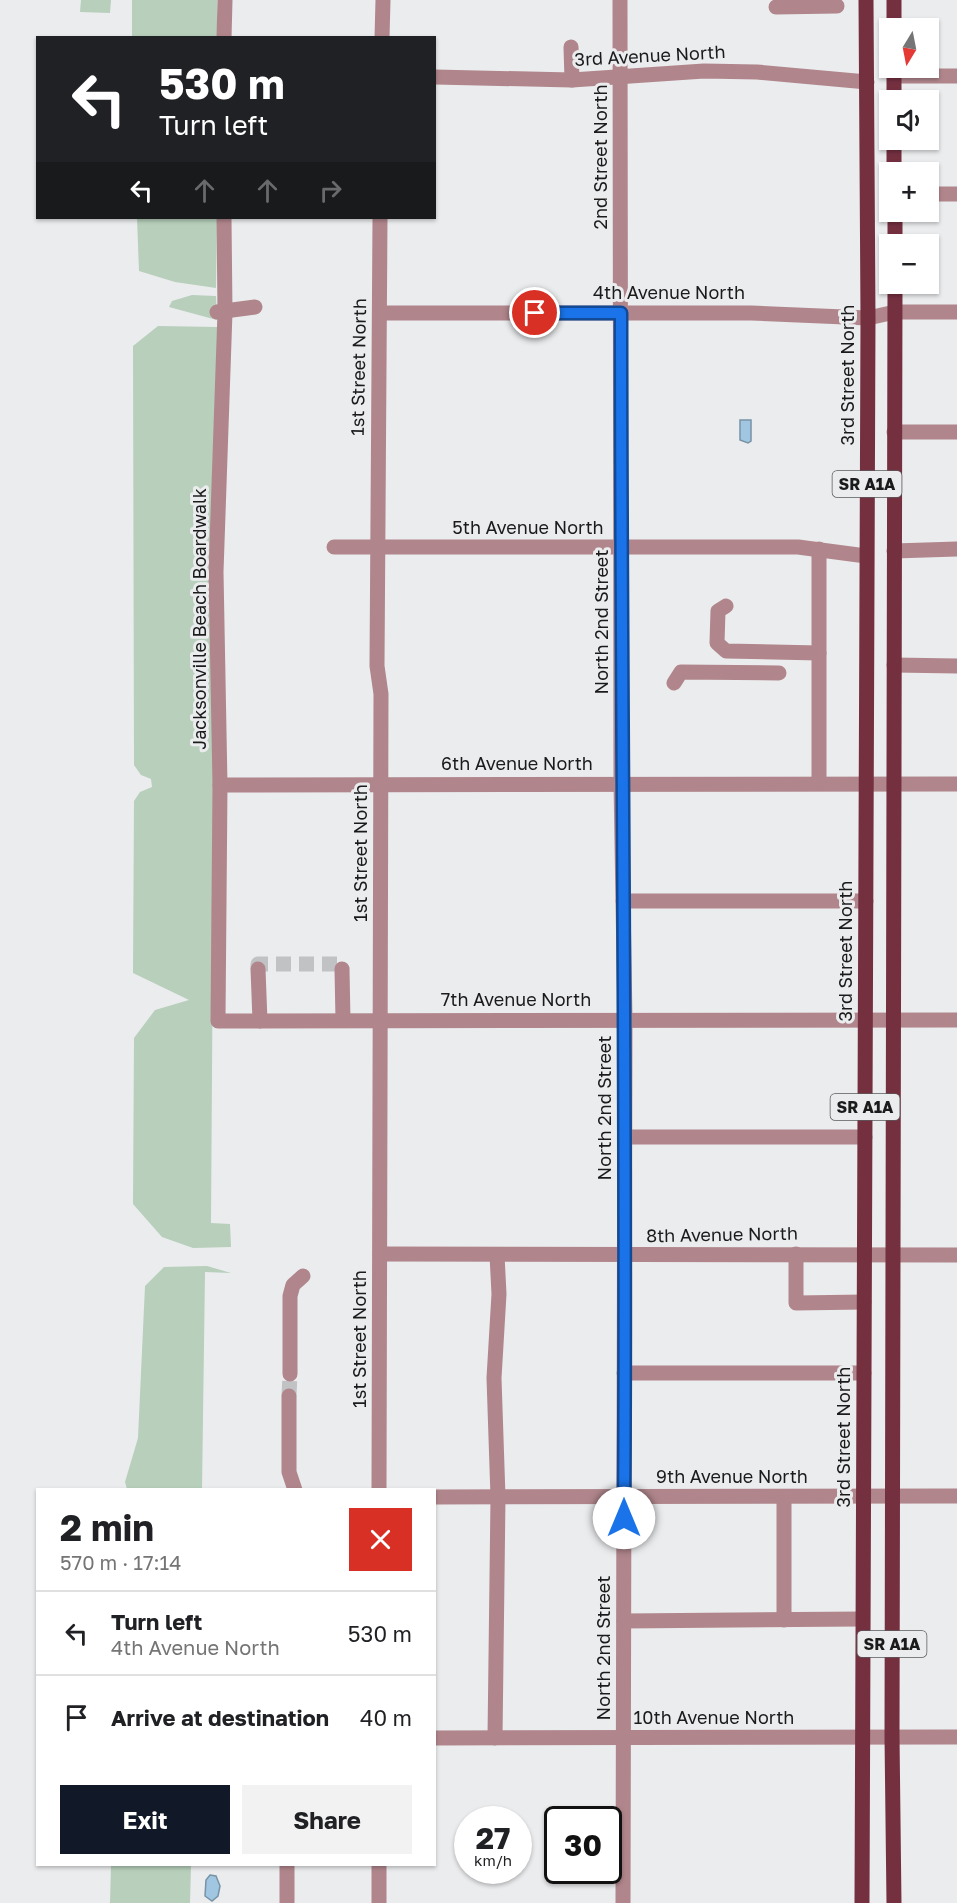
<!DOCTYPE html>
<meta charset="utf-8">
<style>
body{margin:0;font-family:"Golos Text",sans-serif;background:#f2f2f2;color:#202124;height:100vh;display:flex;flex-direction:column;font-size:22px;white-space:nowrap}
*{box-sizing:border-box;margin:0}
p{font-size:20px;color:#757577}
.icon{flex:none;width:33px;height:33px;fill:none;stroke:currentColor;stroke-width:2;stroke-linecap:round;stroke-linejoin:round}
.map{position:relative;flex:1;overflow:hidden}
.panel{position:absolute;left:36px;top:1488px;width:400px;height:378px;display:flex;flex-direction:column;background:#fff;border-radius:0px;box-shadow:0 2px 4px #0004}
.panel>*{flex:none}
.guide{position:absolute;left:36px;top:36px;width:400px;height:183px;border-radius:0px;box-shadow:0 2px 4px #0004;background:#202124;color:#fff;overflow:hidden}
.needle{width:39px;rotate:190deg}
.fabs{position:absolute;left:879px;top:18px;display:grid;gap:12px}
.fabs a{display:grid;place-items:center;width:60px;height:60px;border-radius:0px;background:#fff;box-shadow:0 2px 4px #0004;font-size:30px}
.speed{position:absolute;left:454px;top:1806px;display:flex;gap:12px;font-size:30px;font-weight:700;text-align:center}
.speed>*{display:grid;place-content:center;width:78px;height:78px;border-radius:50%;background:#fff;box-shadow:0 2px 4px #0004;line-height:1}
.speed small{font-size:15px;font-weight:400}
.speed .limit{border:3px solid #111;border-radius:9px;background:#fff;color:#111}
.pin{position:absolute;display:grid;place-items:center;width:51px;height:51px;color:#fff;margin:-26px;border:3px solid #fff;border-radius:50%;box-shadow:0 2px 6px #0007}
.me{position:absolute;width:66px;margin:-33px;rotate:0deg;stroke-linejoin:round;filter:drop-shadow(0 0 4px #0008)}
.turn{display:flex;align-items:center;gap:21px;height:126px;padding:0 24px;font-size:27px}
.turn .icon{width:78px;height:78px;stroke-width:2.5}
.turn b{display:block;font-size:42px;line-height:51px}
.lanes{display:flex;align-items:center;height:57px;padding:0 24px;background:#0003;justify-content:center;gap:30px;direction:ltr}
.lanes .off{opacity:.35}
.round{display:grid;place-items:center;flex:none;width:63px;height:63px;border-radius:0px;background:#f2f2f2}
.head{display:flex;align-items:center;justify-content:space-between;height:102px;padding:0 24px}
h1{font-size:36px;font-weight:700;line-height:45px}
.action{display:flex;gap:12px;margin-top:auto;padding:12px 24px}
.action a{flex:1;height:69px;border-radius:0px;background:#111827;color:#fff;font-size:24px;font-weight:700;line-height:69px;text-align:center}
.action a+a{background:#f2f2f2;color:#202124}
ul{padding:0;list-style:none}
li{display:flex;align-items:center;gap:18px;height:84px;padding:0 24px;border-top:2px solid #e0e0e0}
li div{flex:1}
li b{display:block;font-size:22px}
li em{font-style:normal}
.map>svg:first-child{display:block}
</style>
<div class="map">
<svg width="957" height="1903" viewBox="0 0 957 1903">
<rect width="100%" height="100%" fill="#ebecee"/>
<g fill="#b7cfbb">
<polygon points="81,0 111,0 110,13 80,12"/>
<polygon points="132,0 217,0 217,37 132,38"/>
<polygon points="137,218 217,218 216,288 175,282 139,271"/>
<polygon points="192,295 216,296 217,320 169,307 172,301"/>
<polygon points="158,326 217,327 211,1223 230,1224 231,1247 193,1248 162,1237 133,1204 134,1038 155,1010 189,1000 133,973 134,801 140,792 152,787 151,779 141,775 134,765 133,346"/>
<polygon points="207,1266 231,1273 205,1272 202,1489 127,1489 125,1482 138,1438 145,1286 164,1267"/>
<polygon points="111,1865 191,1865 190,1903 110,1903"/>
</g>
<g fill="#a0c6e1" stroke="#7893a6" stroke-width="1.5">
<polygon points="740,420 751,420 751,441 748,443 740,440"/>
<polygon points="210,1875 216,1876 220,1886 218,1896 212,1901 205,1896 206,1880"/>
</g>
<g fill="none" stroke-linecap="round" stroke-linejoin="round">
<g stroke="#c1c2c4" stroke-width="15" stroke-dasharray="15 8" stroke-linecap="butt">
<polyline points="258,969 258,964 342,964 342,969"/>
<polyline points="289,1396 290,1374"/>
</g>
<g stroke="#b0868c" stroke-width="15">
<polyline points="620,0 621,783 625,1020 623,1903"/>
<polyline points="776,7 837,6"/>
<polyline points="224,38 225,0"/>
<polyline points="382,38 383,0"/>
<polyline points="571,47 572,80"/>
<polyline points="894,76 957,76"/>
<polyline points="435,77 572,80 704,71 757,72 867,82"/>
<polyline points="928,194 957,194"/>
<polyline points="224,218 225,312 216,572 220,785 218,1021 957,1020"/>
<polyline points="217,312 255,307"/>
<polyline points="380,313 751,313 868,318 895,312 957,312"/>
<polyline points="894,432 957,432"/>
<polyline points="334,547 798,547 866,556"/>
<polyline points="819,549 819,783"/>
<polyline points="894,551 957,549"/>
<polyline points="726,606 718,611 717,643 726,651 819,653"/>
<polyline points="894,665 957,666"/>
<polyline points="674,683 681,672 779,673"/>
<polyline points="220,785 957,784"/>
<polyline points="623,901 866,901"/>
<polyline points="258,969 260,1021"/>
<polyline points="342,969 343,1020"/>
<polyline points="625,1137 865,1137"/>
<polyline points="380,1254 957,1255"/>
<polyline points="796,1254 796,1303 864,1302"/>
<polyline points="624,1373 864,1373"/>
<polyline points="290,1374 290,1296 293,1285 303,1276"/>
<polyline points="289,1396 289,1472 295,1490"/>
<polyline points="379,1490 381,694 377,666 380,218"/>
<polyline points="435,1497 957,1496"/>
<polyline points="784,1497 784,1620"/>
<polyline points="624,1621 862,1619"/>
<polyline points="435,1738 957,1737"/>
<polyline points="495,1738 498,1497 494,1378 499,1294 497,1255"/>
<polyline points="287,1903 287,1864"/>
<polyline points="379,1903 379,1864"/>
</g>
<g stroke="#753040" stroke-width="15">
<polyline points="894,28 894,0"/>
<polyline points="894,100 894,68"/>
<polyline points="894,140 894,172"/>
<polyline points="895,212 895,244"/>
<polyline points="862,1903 868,318 866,0"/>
<polyline points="894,1903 892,1736 895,284"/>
</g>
</g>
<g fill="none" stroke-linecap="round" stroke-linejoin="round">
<defs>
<path id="route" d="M535,313h86c0,402 6,803 3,1205"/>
</defs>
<use href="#route" stroke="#114b97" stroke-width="15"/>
<use href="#route" stroke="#1a73e8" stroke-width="10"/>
</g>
<g text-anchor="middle" stroke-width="6" stroke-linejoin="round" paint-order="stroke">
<g fill="#ebecee" stroke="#595a5b" stroke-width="1.5">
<rect x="832.5" y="471" width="69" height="26" rx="4.5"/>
<rect x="830.5" y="1094" width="69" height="26" rx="4.5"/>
<rect x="857.5" y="1631" width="69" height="26" rx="4.5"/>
</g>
<g font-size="16" font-weight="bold" fill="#1b1b1c">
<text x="867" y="490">SR A1A</text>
<text x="865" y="1113">SR A1A</text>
<text x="892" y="1650">SR A1A</text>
</g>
<g font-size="18" fill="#1b1b1c" stroke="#ebecee">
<text transform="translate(650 56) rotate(-3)" y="6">3rd Avenue North</text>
<text transform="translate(601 157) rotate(-90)" y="6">2nd Street North</text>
<text x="669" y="299">4th Avenue North</text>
<text transform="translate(359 367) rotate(-89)" y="6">1st Street North</text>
<text transform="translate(848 375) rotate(-90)" y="6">3rd Street North</text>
<text x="528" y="534">5th Avenue North</text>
<text transform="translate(200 619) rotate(-90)" y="6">Jacksonville Beach Boardwalk</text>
<text transform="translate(602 622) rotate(-90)" y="6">North 2nd Street</text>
<text x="517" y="770">6th Avenue North</text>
<text transform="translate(361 853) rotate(-90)" y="6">1st Street North</text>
<text transform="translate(846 951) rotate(-90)" y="6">3rd Street North</text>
<text x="516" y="1006">7th Avenue North</text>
<text transform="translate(605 1108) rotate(-90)" y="6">North 2nd Street</text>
<text transform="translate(722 1235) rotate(-1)" y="6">8th Avenue North</text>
<text transform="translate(360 1339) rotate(-90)" y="6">1st Street North</text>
<text transform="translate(844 1437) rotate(-90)" y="6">3rd Street North</text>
<text x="732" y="1483">9th Avenue North</text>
<text transform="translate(604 1648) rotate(-90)" y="6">North 2nd Street</text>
<text x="714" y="1724">10th Avenue North</text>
</g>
</g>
</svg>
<div class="fabs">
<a><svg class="needle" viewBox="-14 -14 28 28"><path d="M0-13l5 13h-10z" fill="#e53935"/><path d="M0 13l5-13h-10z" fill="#757577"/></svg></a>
<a><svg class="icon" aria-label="sound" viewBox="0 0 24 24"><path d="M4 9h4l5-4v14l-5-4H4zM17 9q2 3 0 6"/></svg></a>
<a>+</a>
<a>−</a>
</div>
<div class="speed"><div>27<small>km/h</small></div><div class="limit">30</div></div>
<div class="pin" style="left:535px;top:313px;background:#d93025"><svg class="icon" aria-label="arrive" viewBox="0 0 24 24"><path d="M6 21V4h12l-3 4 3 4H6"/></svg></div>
<svg class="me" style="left:624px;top:1518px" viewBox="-20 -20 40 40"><circle r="19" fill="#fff"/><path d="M0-13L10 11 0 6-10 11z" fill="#1a73e8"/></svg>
<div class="guide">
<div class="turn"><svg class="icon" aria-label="left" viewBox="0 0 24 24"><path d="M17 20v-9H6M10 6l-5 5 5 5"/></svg><div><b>530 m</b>Turn left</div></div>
<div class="lanes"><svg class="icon" aria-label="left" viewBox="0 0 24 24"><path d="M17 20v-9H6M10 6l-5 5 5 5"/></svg><svg class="icon off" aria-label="ahead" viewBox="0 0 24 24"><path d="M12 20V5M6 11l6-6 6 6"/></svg><svg class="icon off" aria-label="ahead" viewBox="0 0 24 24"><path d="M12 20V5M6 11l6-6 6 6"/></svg><svg class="icon off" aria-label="right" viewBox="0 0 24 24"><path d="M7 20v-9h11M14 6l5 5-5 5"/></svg></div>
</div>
<section class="panel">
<div class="head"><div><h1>2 min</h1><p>570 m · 17:14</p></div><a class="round" style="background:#d93025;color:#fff"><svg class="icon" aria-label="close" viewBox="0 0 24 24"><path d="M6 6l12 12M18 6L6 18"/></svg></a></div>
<ul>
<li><svg class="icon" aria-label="left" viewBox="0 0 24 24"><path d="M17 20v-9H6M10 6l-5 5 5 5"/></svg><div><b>Turn left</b><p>4th Avenue North</p></div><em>530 m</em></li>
<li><svg class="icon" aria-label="arrive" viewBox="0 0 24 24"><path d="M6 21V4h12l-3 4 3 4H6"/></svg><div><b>Arrive at destination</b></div><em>40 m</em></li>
</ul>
<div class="action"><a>Exit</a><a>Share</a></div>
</section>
</div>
